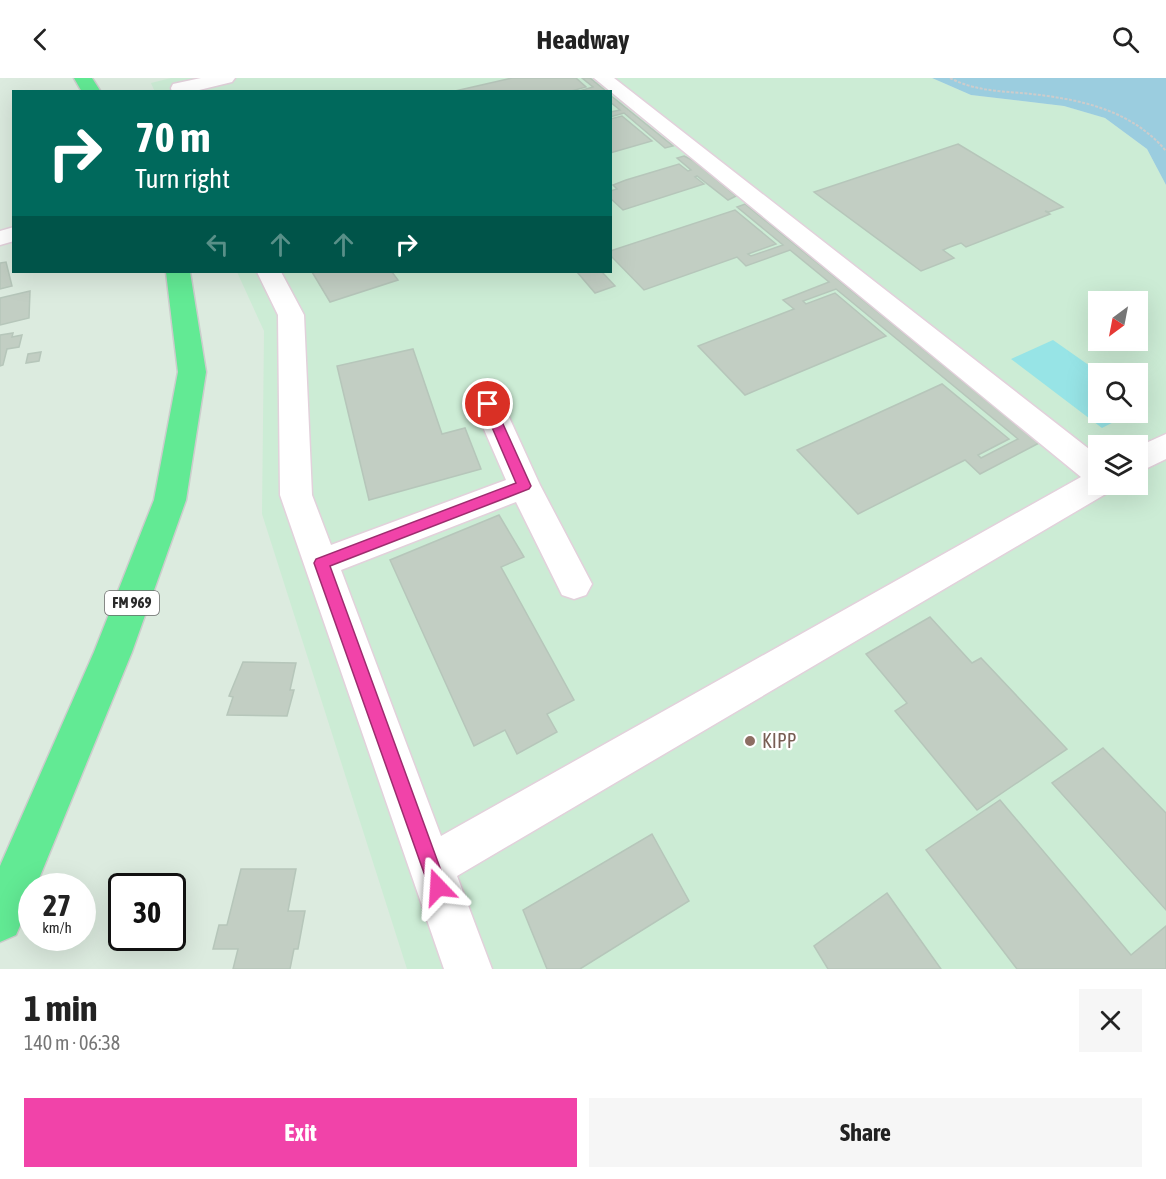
<!DOCTYPE html>
<meta charset="utf-8">
<style>
body{margin:0;font-family:"Asap Condensed",sans-serif;background:#f6f6f6;color:#222;height:100vh;display:flex;flex-direction:column;font-size:22px;white-space:nowrap}
*{box-sizing:border-box;margin:0}
p{font-size:20px;color:#767676}
.icon{flex:none;width:33px;height:33px;fill:none;stroke:currentColor;stroke-width:2;stroke-linecap:round;stroke-linejoin:round}
.map{position:relative;height:891px;overflow:hidden}
.details{display:flex;flex-direction:column;background:#fff;flex:1}
.details>*{flex:none}
.guide{position:absolute;left:12px;top:12px;width:600px;height:183px;border-radius:0px;box-shadow:0 6px 24px #0002;background:#00695c;color:#fff;overflow:hidden}
.needle{width:39px;rotate:212deg}
.fabs{position:absolute;left:1088px;top:213px;display:grid;gap:12px}
.fabs a{display:grid;place-items:center;width:60px;height:60px;border-radius:0px;background:#fff;box-shadow:0 6px 24px #0002;font-size:30px}
.speed{position:absolute;left:18px;top:795px;display:flex;gap:12px;font-size:30px;font-weight:700;text-align:center}
.speed>*{display:grid;place-content:center;width:78px;height:78px;border-radius:50%;background:#fff;box-shadow:0 6px 24px #0002;line-height:1}
.speed small{font-size:15px;font-weight:400}
.speed .limit{border:3px solid #111;border-radius:9px;background:#fff;color:#111}
.pin{position:absolute;display:grid;place-items:center;width:51px;height:51px;color:#fff;margin:-26px;border:3px solid #fff;border-radius:50%;box-shadow:0 2px 6px #0007}
.me{position:absolute;width:66px;margin:-33px;rotate:340deg;stroke-linejoin:round;filter:drop-shadow(0 0 4px #0008)}
.turn{display:flex;align-items:center;gap:21px;height:126px;padding:0 24px;font-size:27px}
.turn .icon{width:78px;height:78px;stroke-width:2.5}
.turn b{display:block;font-size:42px;line-height:51px}
.lanes{display:flex;align-items:center;height:57px;padding:0 24px;background:#0003;justify-content:center;gap:30px;direction:ltr}
.lanes .off{opacity:.35}
.round{display:grid;place-items:center;flex:none;width:63px;height:63px;border-radius:0px;background:#f6f6f6}
.headline{display:flex;align-items:center;justify-content:space-between;height:102px;padding:0 24px}
h1{font-size:36px;font-weight:700;line-height:45px}
.cta{display:flex;gap:12px;margin-top:auto;padding:12px 24px}
.cta a{flex:1;height:69px;border-radius:0px;background:#f143a9;color:#fff;font-size:24px;font-weight:700;line-height:69px;text-align:center}
.cta a+a{background:#f6f6f6;color:#222}
header{display:flex;justify-content:space-between;align-items:center;height:78px;padding:0 24px;background:#fff;font-size:27px;font-weight:700}
.map>svg:first-child{display:block}
</style>
<header><svg class="icon" aria-label="back" viewBox="0 0 24 24"><path d="M15 5l-7 7 7 7"/></svg>Headway<svg class="icon" aria-label="search" viewBox="0 0 24 24"><circle cx="10" cy="10" r="6"/><path d="M15 15l6 6"/></svg></header>
<div class="map">
<svg width="1166" height="891" viewBox="0 0 1166 891">
<rect width="100%" height="100%" fill="#dcebdf"/>
<path fill="#ccecd5" fill-rule="evenodd" d="M171,0h761l39,17 93,11 41,12 42,31 19,36v784h-759l-145,-455 2,-183 -27,-59h373v-180h-455l-4,-9zM1098,224h39v38h-39zM1098,296h39v38h-39zM1098,368h39v38h-39z"/>
<polygon fill="#9bcddf" points="932,0 1166,0 1166,107 1147,71 1105,40 1064,28 971,17"/>
<polygon fill="#97e4e6" points="1053,262 1100,295 1098,296 1098,334 1131,335 1102,350 1011,281"/>
<g fill="#c2cec3" stroke="#b6c6ba" stroke-width="1.5">
<polygon points="512,0 576,0 586,9 568,14 455,13"/>
<polygon points="582,0 590,0 607,14 576,14 593,9"/>
<polygon points="610,17 673,68 665,70 624,35 610,39 610,34 620,32 610,24"/>
<polygon points="622,38 652,63 610,75 610,41"/>
<polygon points="958,66 1063,129 1049,134 1045,133 1050,136 966,169 961,165 950,169 943,172 954,180 921,193 814,114"/>
<polygon points="684,78 694,83 736,118 728,122 697,98 695,99 704,106 623,132 610,120 610,113 617,111 613,107 626,102 679,86 688,93 691,92 677,80"/>
<polygon points="745,126 1039,365 980,396 965,382 858,436 797,372 942,306 1009,361 978,377 981,380 1018,361 836,211 803,223 806,226 835,215 886,258 745,317 698,268 794,231 783,222 829,204 790,172 746,188 737,179 644,212 610,177 610,173 735,132 776,166 748,176 751,178 783,167 737,129"/>
<polygon points="6,184 12,208 0,211 0,185"/>
<polygon points="312,194 392,194 398,202 330,224"/>
<polygon points="577,194 602,194 615,208 595,215"/>
<polygon points="30,213 29,240 0,247 0,220"/>
<polygon points="13,255 12,259 22,257 19,269 7,271 3,287 0,288 0,257"/>
<polygon points="413,271 442,356 465,350 481,391 369,422 337,288"/>
<polygon points="41,274 39,283 26,285 28,276"/>
<polygon points="499,437 524,479 501,489 574,622 547,636 557,654 517,676 505,652 474,668 390,482"/>
<polygon points="930,539 972,585 981,580 1067,671 977,732 895,633 907,625 866,576"/>
<polygon points="243,584 296,585 290,612 294,612 287,638 227,637 233,619 229,618"/>
<polygon points="1103,670 1166,735 1166,832 1052,705"/>
<polygon points="1000,722 1131,877 1166,848 1166,891 1017,891 926,772"/>
<polygon points="652,756 689,823 580,891 547,891 523,832"/>
<polygon points="241,791 296,791 288,833 305,833 298,871 294,871 290,891 233,891 238,871 213,871 219,847 227,847"/>
<polygon points="887,815 941,891 828,891 814,868"/>
</g>
<g fill="none" stroke-linecap="round" stroke-linejoin="round">
<defs>
<g id="minor">
<polygon points="201,0 235,0 232,4 191,14 172,14 171,10 173,6"/>
<polygon points="594,0 614,0 1098,378 1098,406 1113,406 1109,414 457,798 492,891 444,891 280,417 278,237 257,194 281,194 304,237 312,417 331,467 506,402 473,326 478,319 488,316 498,319 503,326 540,407 592,506 586,517 574,521 562,517 516,424 341,492 441,758 1081,399"/>
<polygon points="14,149 14,163 0,167 0,153"/>
<polygon points="1166,356 1166,381 1137,395 1137,369"/>
</g>
<g id="major">
<polygon points="74,0 92,0 101,14 82,14"/>
<polygon points="166,194 190,194 206,294 186,422 132,574 36,808 32,808 32,820 16,857 0,864 0,788 94,574 154,422 178,294"/>
</g>
</defs>
<use href="#minor" stroke="#e2d1db" stroke-width="3"/>
<use href="#major" stroke="#ccc" stroke-width="3"/>
<path stroke="#ccc" stroke-width="2" stroke-dasharray="3 1.5" stroke-linecap="butt" d="M950,0c23,12 46,13 71,15 54,5 109,15 145,58"/>
<use href="#minor" fill="#fff" fill-rule="evenodd"/>
<use href="#major" fill="#62ea94" fill-rule="evenodd"/>
</g>
<polygon fill="#f143a9" stroke="#9d2c6e" stroke-width="1.5" points="488,322 494,326 531,408 529,411 330,488 447,809 445,815 438,818 431,815 429,809 314,485 316,481 516,405 482,326"/>
<circle fill="#8d6e63" stroke="#fff" stroke-width="2" cx="750" cy="663" r="6"/>
<g text-anchor="middle" stroke-width="4.5" stroke-linejoin="round" paint-order="stroke">
<rect fill="#fff" stroke="#6a6a6a" stroke-width="1.5" x="105" y="513" width="54" height="24" rx="4.5"/>
<g font-size="15" font-weight="bold" fill="#2a2a2a">
<text x="132" y="530">FM 969</text>
</g>
<g font-size="20" fill="#785e54" stroke="#fff" text-anchor="start">
<text x="762" y="670">KIPP</text>
</g>
</g>
</svg>
<div class="fabs">
<a><svg class="needle" viewBox="-14 -14 28 28"><path d="M0-13l5 13h-10z" fill="#e53935"/><path d="M0 13l5-13h-10z" fill="#767676"/></svg></a>
<a><svg class="icon" aria-label="search" viewBox="0 0 24 24"><circle cx="10" cy="10" r="6"/><path d="M15 15l6 6"/></svg></a>
<a><svg class="icon" aria-label="layers" viewBox="0 0 24 24"><path d="M12 4l9 5-9 5-9-5zM3 14l9 5 9-5"/></svg></a>
</div>
<div class="speed"><div>27<small>km/h</small></div><div class="limit">30</div></div>
<div class="pin" style="left:488px;top:326px;background:#d93025"><svg class="icon" aria-label="arrive" viewBox="0 0 24 24"><path d="M6 21V4h12l-3 4 3 4H6"/></svg></div>
<svg class="me" style="left:438px;top:809px" viewBox="-20 -20 40 40"><path d="M0-17L14 15 0 8-14 15z" fill="#f143a9" stroke="#fff" stroke-width="4"/></svg>
<div class="guide">
<div class="turn"><svg class="icon" aria-label="right" viewBox="0 0 24 24"><path d="M7 20v-9h11M14 6l5 5-5 5"/></svg><div><b>70 m</b>Turn right</div></div>
<div class="lanes"><svg class="icon off" aria-label="left" viewBox="0 0 24 24"><path d="M17 20v-9H6M10 6l-5 5 5 5"/></svg><svg class="icon off" aria-label="ahead" viewBox="0 0 24 24"><path d="M12 20V5M6 11l6-6 6 6"/></svg><svg class="icon off" aria-label="ahead" viewBox="0 0 24 24"><path d="M12 20V5M6 11l6-6 6 6"/></svg><svg class="icon" aria-label="right" viewBox="0 0 24 24"><path d="M7 20v-9h11M14 6l5 5-5 5"/></svg></div>
</div>
</div>
<section class="details">
<div class="headline"><div><h1>1 min</h1><p>140 m · 06:38</p></div><a class="round"><svg class="icon" aria-label="close" viewBox="0 0 24 24"><path d="M6 6l12 12M18 6L6 18"/></svg></a></div>
<div class="cta"><a>Exit</a><a>Share</a></div>
</section>
